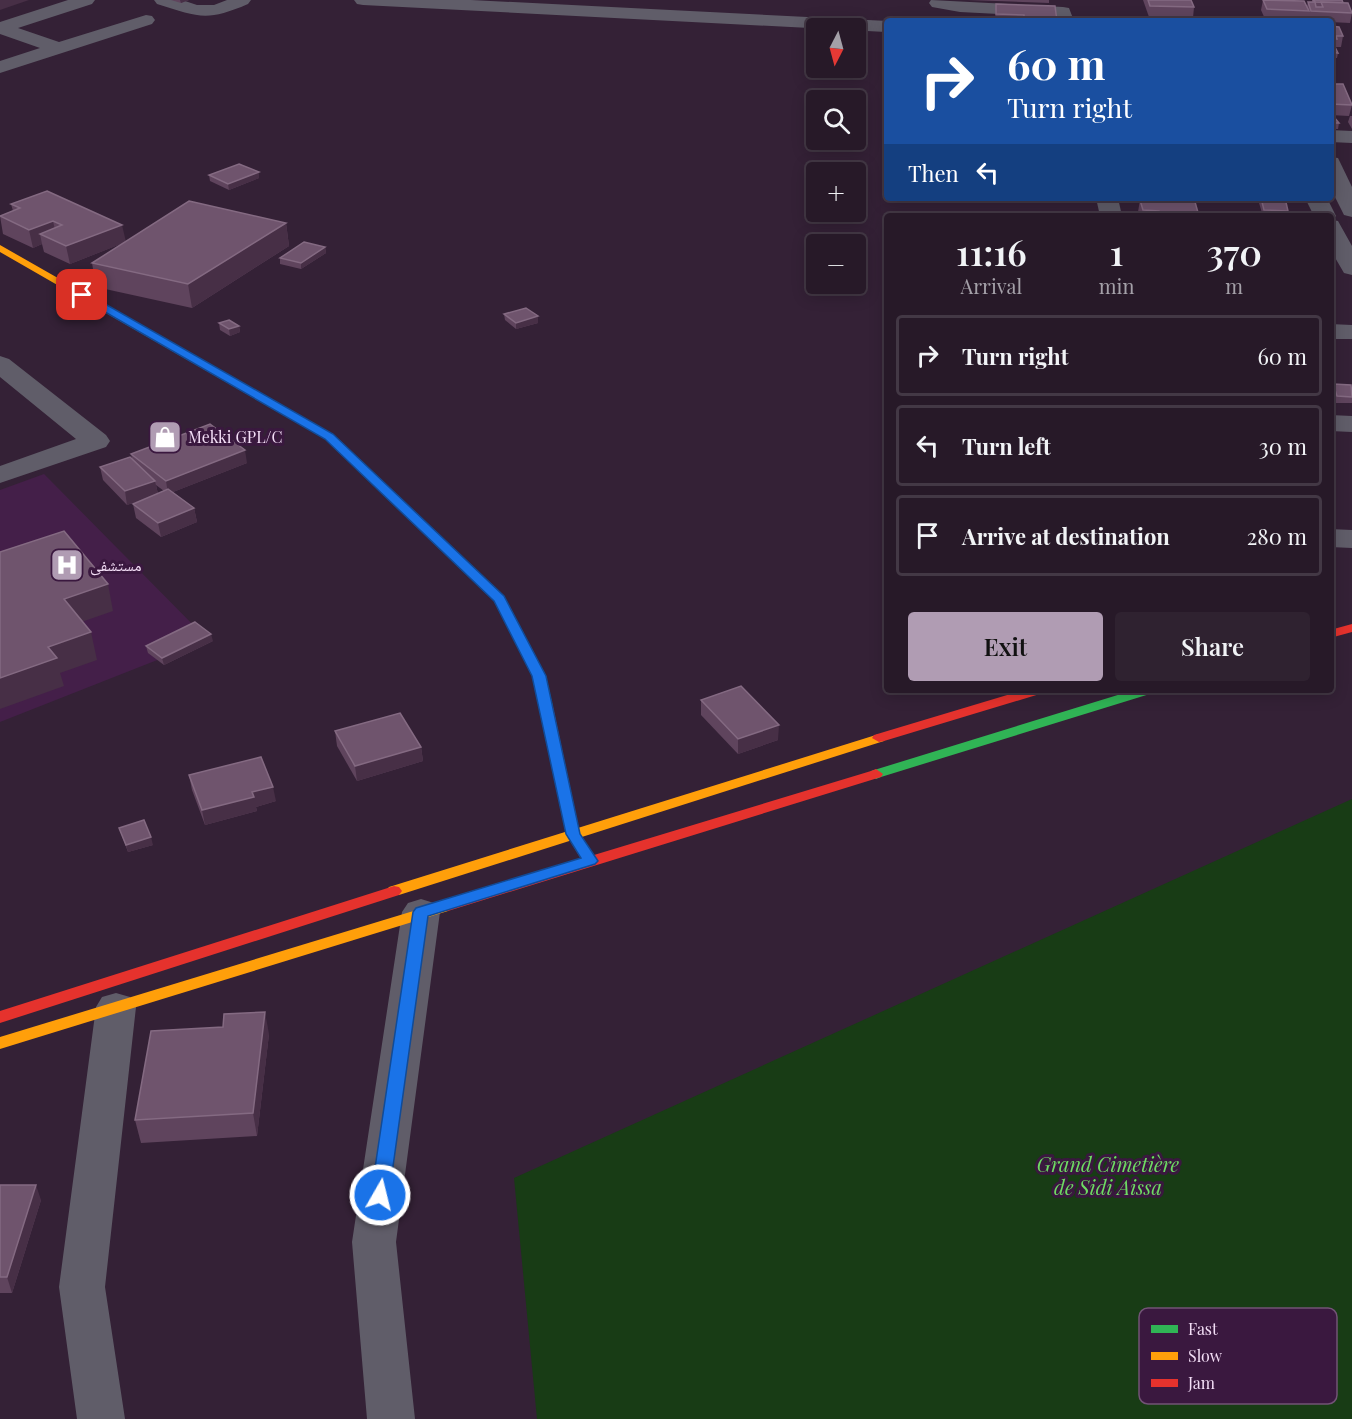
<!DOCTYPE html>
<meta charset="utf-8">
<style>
body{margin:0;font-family:"Playfair Display","Noto Naskh Arabic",serif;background:#2f2230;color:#f1f3f6;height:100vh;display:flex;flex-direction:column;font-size:22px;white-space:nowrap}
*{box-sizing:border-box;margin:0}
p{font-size:20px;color:#a4a0a8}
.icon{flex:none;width:33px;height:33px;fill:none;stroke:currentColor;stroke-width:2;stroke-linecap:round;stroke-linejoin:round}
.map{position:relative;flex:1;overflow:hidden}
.details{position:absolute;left:884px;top:213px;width:450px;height:480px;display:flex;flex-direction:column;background:#271928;border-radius:6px;box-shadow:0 3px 15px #0003,0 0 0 2px #433845}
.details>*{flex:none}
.guide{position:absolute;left:884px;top:18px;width:450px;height:183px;border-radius:6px;box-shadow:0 3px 15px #0003,0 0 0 2px #433845;background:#1a4fa0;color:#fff;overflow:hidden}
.needle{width:39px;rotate:186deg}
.fabs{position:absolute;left:806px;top:18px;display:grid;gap:12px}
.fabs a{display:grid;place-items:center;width:60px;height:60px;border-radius:6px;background:#271928;box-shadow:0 3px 15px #0003,0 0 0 2px #433845;font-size:30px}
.pin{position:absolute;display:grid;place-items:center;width:51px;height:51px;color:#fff;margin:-26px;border-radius:12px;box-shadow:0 3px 9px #0006}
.me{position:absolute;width:66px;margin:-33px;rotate:8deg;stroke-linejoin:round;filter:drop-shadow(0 0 4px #0008)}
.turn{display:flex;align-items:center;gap:21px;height:126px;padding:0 24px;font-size:27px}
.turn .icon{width:78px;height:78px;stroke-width:2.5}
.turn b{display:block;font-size:42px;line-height:51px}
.then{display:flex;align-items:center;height:57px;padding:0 24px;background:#0003;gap:12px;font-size:22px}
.eta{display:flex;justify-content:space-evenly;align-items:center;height:102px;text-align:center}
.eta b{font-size:36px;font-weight:600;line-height:42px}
.primary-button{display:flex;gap:12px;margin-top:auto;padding:12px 24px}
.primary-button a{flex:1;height:69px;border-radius:6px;background:#b09cb3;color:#111;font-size:24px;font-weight:600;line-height:69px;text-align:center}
.primary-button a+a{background:#2f2230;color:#f1f3f6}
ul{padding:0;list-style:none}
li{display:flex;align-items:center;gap:18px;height:81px;margin:0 12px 9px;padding:0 12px;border:3px solid #433845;border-radius:6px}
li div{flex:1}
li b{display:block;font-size:22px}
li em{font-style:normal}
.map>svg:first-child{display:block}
</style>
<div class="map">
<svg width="1352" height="1419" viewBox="0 0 1352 1419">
<rect width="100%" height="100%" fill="#342136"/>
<polygon fill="#441f49" points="44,474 208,640 0,722 0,490"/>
<polygon fill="#183c15" points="1352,799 1352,1419 537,1419 514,1178"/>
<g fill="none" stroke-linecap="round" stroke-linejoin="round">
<g fill="#605d69" fill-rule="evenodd">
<polygon points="68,0 95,0 92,4 18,28 59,42 146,15 152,16 155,20 152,24 0,73 0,61 40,48 0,34 0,22"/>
<path d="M154,0h28l15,5h17l13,-5h24l-3,4c-42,18 -49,13 -91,0z"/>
<polygon points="354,0 471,0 888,21 886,32 363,5 357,4"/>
<polygon points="931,0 1063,7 1069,8 1074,21 1056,21 1055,17 960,12 932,7 929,3"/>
<polygon points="1330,130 1352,131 1352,143 1330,142"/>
<polygon points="1330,157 1338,158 1352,187 1352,217 1344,215 1330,187"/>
<polygon points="1096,198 1118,198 1122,216 1100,216"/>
<polygon points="1305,198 1327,198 1336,216 1333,220 1338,221 1352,246 1352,275 1344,273 1330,249 1330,216 1314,216"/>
<polygon points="1330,324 1352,325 1352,339 1330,339"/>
<polygon points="0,356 9,359 106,435 110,441 106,447 0,483 0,466 76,439 0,377"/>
<polygon points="1330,415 1352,416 1352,432 1330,431"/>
<polygon points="1330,529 1352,530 1352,548 1330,547"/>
<polygon points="421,899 434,903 440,912 396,1242 415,1419 367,1419 352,1242 402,912 408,903"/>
<polygon points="116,993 130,997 136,1007 105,1287 125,1419 77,1419 59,1287 96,1007 102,997"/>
</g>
<g fill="#30b455" fill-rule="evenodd">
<polygon points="393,495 397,496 504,596 546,676 553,707 551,710 546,711 539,707 532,676 495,601 389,500 387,498"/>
<polygon points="1134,690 1155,690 1153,693 881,777 876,779 869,774 871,771"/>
</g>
<g fill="#ff9f0a" fill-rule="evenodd">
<polygon points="0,245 333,435 399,498 397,500 389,500 325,439 0,252"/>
<polygon points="879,734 886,738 884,741 399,895 389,895 386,891 389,887"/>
<polygon points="443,902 448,903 451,907 448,911 0,1049 0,1037"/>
</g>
<g fill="#e5322d" fill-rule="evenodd">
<polygon points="1352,624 1352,632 1330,638 1330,630"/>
<polygon points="1024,690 1045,690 1043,693 884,741 879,742 872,738 874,735"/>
<polygon points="546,703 553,707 580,834 594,855 871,771 876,769 883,774 881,777 448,911 438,911 435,907 438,903 581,859 566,834 539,707"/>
<polygon points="394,886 399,887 402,891 399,895 0,1023 0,1011"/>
</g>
</g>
<g fill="#5f445d" fill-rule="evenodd">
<polygon points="171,0 189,0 181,3"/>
<polygon points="967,0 1049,0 1049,3"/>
<polygon points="1143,0 1181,0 1194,7 1193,18 1149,17"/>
<polygon points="1263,0 1307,6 1308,2 1312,2 1312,0 1342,0 1352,13 1350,23 1330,22 1330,21 1309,21 1308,18 1308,21 1265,19 1261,10"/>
<polygon points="996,4 1057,21 995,21"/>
<polygon points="1330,26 1343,36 1341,47 1335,47 1338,53 1337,58 1330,58"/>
<polygon points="1330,84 1352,105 1349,116 1330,115"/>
<polygon points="1350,116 1352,116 1352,129 1348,122"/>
<polygon points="1330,117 1339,123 1338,129 1330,129"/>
<polygon points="259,172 259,178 229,190 210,181 209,175"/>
<polygon points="1260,198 1285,198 1288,211 1287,216 1263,216 1259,203"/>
<polygon points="1140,200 1199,216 1139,216 1138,212"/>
<polygon points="11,204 126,242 286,223 289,246 192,308 96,287 92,263 123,243 70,264 44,252 42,244 33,248 3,234 0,216 13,211"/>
<polygon points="325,247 326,253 301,269 280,264 280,258"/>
<polygon points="504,314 538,323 516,329 505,320"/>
<polygon points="219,323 239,326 240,332 230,336 220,330"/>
<polygon points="1333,384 1352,387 1352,403 1336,403 1332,390"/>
<path d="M131,454l116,9 -74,29 21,16 3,14 -36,15 -25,-19 -3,-14 14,-6 -20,7 -24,-25 -3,-13 32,-8zM156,485l8,6 -6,3z"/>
<polygon points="213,641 164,665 148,653 146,646"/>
<polygon points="701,700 778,740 738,754 701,715"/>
<polygon points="335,731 421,747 423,761 357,781 337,746"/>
<polygon points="189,775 276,801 256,807 257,811 205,825 192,790"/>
<polygon points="119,828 153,845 128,852"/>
<polygon points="269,1034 257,1136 141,1143 135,1120"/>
<polygon points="0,1185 41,1200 12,1293 0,1293"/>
</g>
<g fill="#472f46">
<polygon points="0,0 29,0 0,10"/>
<polygon points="180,0 189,0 181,3"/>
<polygon points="259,172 259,178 229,190 228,184"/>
<polygon points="53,221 57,239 40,234 42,244 33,248 29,230"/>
<polygon points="286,223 289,246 192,308 188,284"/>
<polygon points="122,225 126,242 70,264 66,246"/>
<polygon points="325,247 326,253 301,269 301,263"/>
<polygon points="538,316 538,323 516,329 516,323"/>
<polygon points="239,326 240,332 230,336 229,329"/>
<polygon points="245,450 247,463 168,494 166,481"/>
<polygon points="155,481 158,494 127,505 125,491"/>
<polygon points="194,508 197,522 161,537 158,523"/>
<polygon points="108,584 113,611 70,626 64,599"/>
<polygon points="91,632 97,660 60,673 64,686 0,709 0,678 48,647"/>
<polygon points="211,634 213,641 164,665 162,658"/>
<polygon points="779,725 778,740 738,754 738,739"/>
<polygon points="421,747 423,761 357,781 355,766"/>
<polygon points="273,787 276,801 256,807 257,811 205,825 202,810 252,792"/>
<polygon points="151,837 153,845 128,852 126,845"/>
<polygon points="265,1012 269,1034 257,1136 253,1113"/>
<polygon points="36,1185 41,1200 12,1293 7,1277"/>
</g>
<g fill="#6f546d" stroke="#846a82" stroke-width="1.5">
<polygon points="1148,0 1191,0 1194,7 1150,6"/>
<polygon points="1263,0 1304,1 1309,11 1267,9"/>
<polygon points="1313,0 1342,0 1343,3 1315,2"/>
<polygon points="1308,2 1315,2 1316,7 1323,7 1321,2 1348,3 1352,13 1311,11"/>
<polygon points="996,4 1055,6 1057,21 1024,21 1024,15 996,14"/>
<polygon points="1330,26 1339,27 1343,36 1336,36 1337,39 1330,39"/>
<polygon points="1330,44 1334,45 1338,53 1330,52"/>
<polygon points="1330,84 1343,84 1352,105 1330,104"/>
<polygon points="1330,117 1334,117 1339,123 1330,123"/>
<polygon points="239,164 259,172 228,184 209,175"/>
<polygon points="47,191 122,225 66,246 40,234 62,225 53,221 29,230 0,216 20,208 11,204"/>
<polygon points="1261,198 1285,198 1288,211 1264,210"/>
<polygon points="1140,200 1195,202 1199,216 1160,215 1159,211 1143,210"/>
<polygon points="189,201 286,223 188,284 92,263"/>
<polygon points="304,242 325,247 301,263 280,258"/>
<polygon points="526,308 538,316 516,323 504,314"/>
<polygon points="229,320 239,326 229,329 219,323"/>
<polygon points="1333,384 1351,385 1352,397 1337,396"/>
<polygon points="210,424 245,450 166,481 131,454"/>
<polygon points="130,457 155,481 125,491 100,467"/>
<polygon points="168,489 194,508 158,523 133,504"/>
<polygon points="64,531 108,584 64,599 91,632 48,647 57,658 0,678 0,552"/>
<polygon points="195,622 211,634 162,658 146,646"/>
<polygon points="741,686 779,725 738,739 701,700"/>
<polygon points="400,713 421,747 355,766 335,731"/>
<polygon points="261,757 273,787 252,792 254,797 202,810 189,775"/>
<polygon points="144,820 151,837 126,845 119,828"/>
<polygon points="265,1012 253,1113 135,1120 151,1031 223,1027 224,1014"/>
<polygon points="0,1185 36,1185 7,1277 0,1277"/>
</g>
<polygon fill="#1a73e8" stroke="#114b97" stroke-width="1.5" points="79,293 86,293 333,434 504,596 546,676 580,834 598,861 595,864 428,916 389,1195 387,1200 380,1202 374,1200 371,1195 413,912 416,908 581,858 566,834 532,676 494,601 325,439 79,297"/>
<defs>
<symbol id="shop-square" viewBox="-11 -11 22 22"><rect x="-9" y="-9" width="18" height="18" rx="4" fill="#b09cb3" stroke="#3a183f"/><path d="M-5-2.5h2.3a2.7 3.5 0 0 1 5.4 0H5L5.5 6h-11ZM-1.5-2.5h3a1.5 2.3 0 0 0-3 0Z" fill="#fff"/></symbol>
<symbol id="hospital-square" viewBox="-11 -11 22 22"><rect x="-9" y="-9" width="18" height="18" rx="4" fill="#b09cb3" stroke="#3a183f"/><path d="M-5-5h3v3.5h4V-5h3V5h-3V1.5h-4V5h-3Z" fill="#fff"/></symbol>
</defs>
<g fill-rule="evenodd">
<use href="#shop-square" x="146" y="418" width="38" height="38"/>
<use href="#hospital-square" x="48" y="546" width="38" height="38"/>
</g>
<g text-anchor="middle" stroke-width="6" stroke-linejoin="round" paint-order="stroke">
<g font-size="16" fill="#f3def6" stroke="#3a183f" text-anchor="start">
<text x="188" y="443">Mekki GPL/C</text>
<text x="90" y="571">مستشفى</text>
</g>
<g font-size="20" font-style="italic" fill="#6edc63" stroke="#3a183f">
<text x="1108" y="1172">Grand Cimetière<tspan x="1108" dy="23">de Sidi Aissa</tspan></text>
</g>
</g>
<rect x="1139" y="1308" width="198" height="96" rx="9" fill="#3a183f" stroke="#725376" stroke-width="1.5"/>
<rect x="1151" y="1325" width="27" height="8" fill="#30b455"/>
<rect x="1151" y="1352" width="27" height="8" fill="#ff9f0a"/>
<rect x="1151" y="1379" width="27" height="8" fill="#e5322d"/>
<g font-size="16" fill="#f3def6">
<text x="1188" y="1335">Fast</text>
<text x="1188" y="1362">Slow</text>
<text x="1188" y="1389">Jam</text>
</g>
</svg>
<div class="fabs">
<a><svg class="needle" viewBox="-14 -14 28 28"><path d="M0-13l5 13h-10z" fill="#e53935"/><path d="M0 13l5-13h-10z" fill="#a4a0a8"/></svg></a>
<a><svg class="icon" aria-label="search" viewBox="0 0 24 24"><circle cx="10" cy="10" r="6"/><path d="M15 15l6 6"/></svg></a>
<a>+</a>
<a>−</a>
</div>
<div class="pin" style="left:82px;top:295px;background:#d93025"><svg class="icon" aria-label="arrive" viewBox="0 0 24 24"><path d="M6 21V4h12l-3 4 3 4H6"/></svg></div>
<svg class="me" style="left:380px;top:1195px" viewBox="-20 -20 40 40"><circle r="17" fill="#1a73e8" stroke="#fff" stroke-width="3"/><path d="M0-11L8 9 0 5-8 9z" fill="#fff"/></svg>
<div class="guide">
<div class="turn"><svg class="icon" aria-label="right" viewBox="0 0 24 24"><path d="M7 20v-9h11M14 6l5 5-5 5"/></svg><div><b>60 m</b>Turn right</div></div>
<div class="then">Then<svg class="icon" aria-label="left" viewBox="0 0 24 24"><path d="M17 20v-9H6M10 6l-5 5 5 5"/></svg></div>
</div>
<section class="details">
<div class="eta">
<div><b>11:16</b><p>Arrival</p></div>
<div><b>1</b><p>min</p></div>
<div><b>370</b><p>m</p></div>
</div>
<ul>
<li><svg class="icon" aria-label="right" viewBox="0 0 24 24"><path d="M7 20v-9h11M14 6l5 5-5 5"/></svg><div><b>Turn right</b></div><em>60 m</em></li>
<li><svg class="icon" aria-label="left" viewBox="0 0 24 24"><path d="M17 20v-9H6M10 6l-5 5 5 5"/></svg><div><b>Turn left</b></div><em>30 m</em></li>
<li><svg class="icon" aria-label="arrive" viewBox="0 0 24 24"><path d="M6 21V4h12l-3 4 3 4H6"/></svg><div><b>Arrive at destination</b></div><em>280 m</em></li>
</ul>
<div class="primary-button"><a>Exit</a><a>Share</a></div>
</section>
</div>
